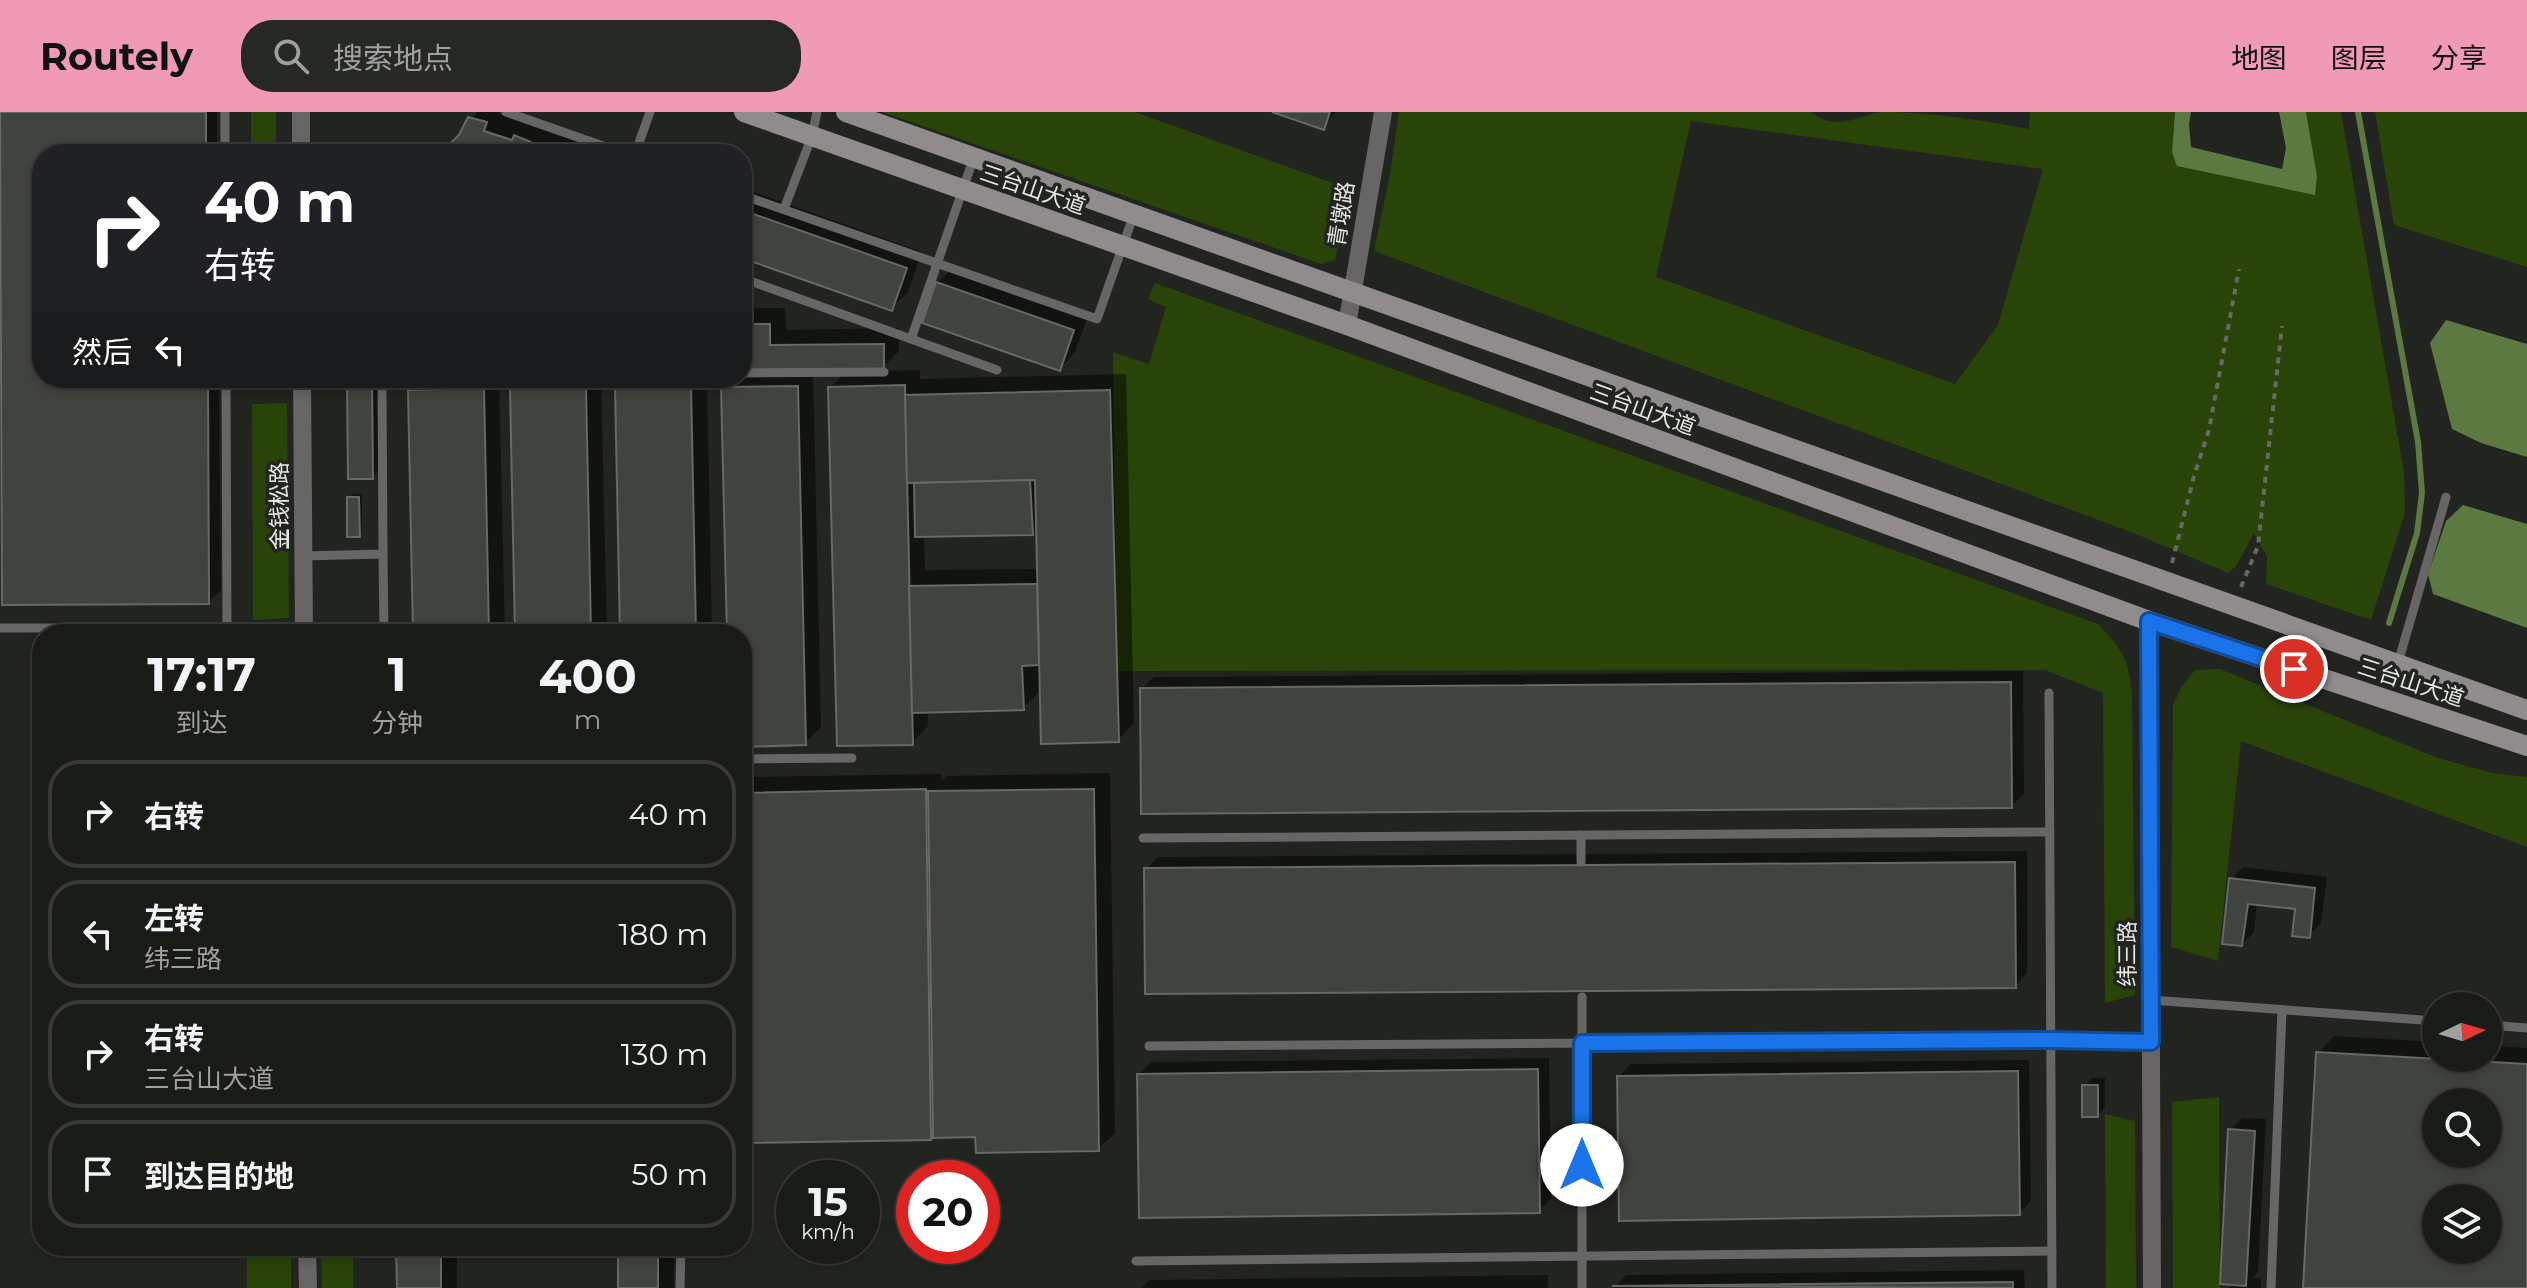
<!DOCTYPE html>
<html lang="zh">
<meta charset="utf-8">
<style>
body{margin:0;font-family:Montserrat,"Noto Sans SC",sans-serif;background:#262824;color:#f1f3f6;height:100vh;display:flex;flex-direction:column;font-size:30px;white-space:nowrap}
*{box-sizing:border-box;margin:0}
p{font-size:26px;color:#9fa1a1}
.icon{flex:none;width:44px;height:44px;fill:none;stroke:currentColor;stroke-width:2;stroke-linecap:round;stroke-linejoin:round}
.map{position:relative;flex:1;overflow:hidden}
.side{position:absolute;left:32px;top:512px;width:720px;height:632px;display:flex;flex-direction:column;background:#191b17;border-radius:32px;box-shadow:0 4px 12px #0003,0 0 0 2px #373936}
.side>*{flex:none}
.top-card{position:absolute;left:32px;top:32px;width:720px;height:244px;border-radius:32px;box-shadow:0 4px 12px #0003,0 0 0 2px #373936;background:#202124;color:#fff;overflow:hidden}
.needle{width:52px;rotate:85deg}
.buttons{position:absolute;left:2422px;top:880px;display:grid;gap:16px}
.buttons a{display:grid;place-items:center;width:80px;height:80px;border-radius:50%;background:#191b17;box-shadow:0 4px 12px #0003,0 0 0 2px #373936;font-size:40px}
.speed{position:absolute;left:776px;top:1048px;display:flex;gap:16px;font-size:40px;font-weight:700;text-align:center}
.speed>*{display:grid;place-content:center;width:104px;height:104px;border-radius:50%;background:#191b17;box-shadow:0 4px 12px #0003,0 0 0 2px #373936;line-height:1}
.speed small{font-size:20px;font-weight:400}
.speed .limit{border:12px solid #d22;background:#fff;color:#111}
.pin{position:absolute;display:grid;place-items:center;width:68px;height:68px;color:#fff;margin:-34px;border:4px solid #fff;border-radius:50%;box-shadow:0 2px 8px #0007}
.me{position:absolute;width:88px;margin:-44px;rotate:0deg;stroke-linejoin:round;filter:drop-shadow(0 0 6px #0008)}
.turn{display:flex;align-items:center;gap:28px;height:168px;padding:0 40px;font-size:36px}
.turn .icon{width:104px;height:104px;stroke-width:2.5}
.turn b{display:block;font-size:56px;line-height:68px}
.then{display:flex;align-items:center;height:76px;padding:0 40px;background:#0003;gap:16px;font-size:30px}
.eta{display:flex;justify-content:space-evenly;align-items:center;height:136px;text-align:center}
.eta b{font-size:48px;font-weight:700;line-height:56px}
ul{padding:0;list-style:none}
li{display:flex;align-items:center;gap:24px;height:108px;margin:0 16px 12px;padding:0 24px;border:4px solid #373936;border-radius:32px}
li div{flex:1}
li b{display:block;font-size:30px}
li em{font-style:normal}
header{display:flex;align-items:center;gap:48px;box-sizing:border-box;height:112px;padding:0 40px;background:#f09ab5;color:#111}
header strong{font-size:38px}
nav{display:flex;gap:44px;margin-inline-start:auto;font-size:28px}
.search{width:560px;height:72px;background:#262824;display:flex;align-items:center;gap:20px;box-sizing:border-box;padding:0 28px;border-radius:32px;color:#9fa1a1;font-size:30px}
.map>svg:first-child{display:block}
</style>
<header>
<strong>Routely</strong>
<div class="search"><svg class="icon" aria-label="search" viewBox="0 0 24 24"><circle cx="10" cy="10" r="6"/><path d="M15 15l6 6"/></svg>搜索地点</div>
<nav><a>地图</a><a>图层</a><a>分享</a></nav>
</header>
<div class="map">
<svg width="2527" height="1176" viewBox="0 0 2527 1176">
<rect width="100%" height="100%" fill="#21241f"/>
<g fill="#294409" fill-rule="evenodd">
<rect x="251" y="0" width="25" height="42"/>
<polygon points="882,0 1135,0 1352,78 1335,148 1321,152"/>
<path d="M1399,0h411c30,20 42,5 71,0 47,0 102,8 148,17l1,-17h145l-3,40 145,24 -11,-64h35l63,360 1,41 -34,107 -105,-36 1,-27 -13,-24 -17,32 -9,8 -92,-39 -762,-283 16,-77zM1691,9l352,48 -45,156 -43,59 -299,-107z"/>
<polygon points="2375,0 2527,0 2527,155 2394,113"/>
<path d="M1155,171l943,341c25,26 31,36 34,72l3,299 -30,8 -2,-310 -58,-23 -928,1 -4,-319 36,12 17,-57 -18,-8z"/>
<polygon points="287,291 289,506 253,508 252,292"/>
<polygon points="2220,557 2438,646 2492,661 2527,665 2527,735 2241,629 2218,849 2171,835 2173,593 2182,574 2195,558"/>
<polygon points="2219,985 2220,1176 2173,1176 2172,990"/>
<polygon points="2105,1002 2135,1009 2136,1176 2106,1176"/>
<rect x="247" y="1134" width="44" height="42"/>
<polygon points="321,1134 353,1134 353,1176 322,1176"/>
</g>
<g fill="#5b7940">
<polygon points="2175,0 2191,0 2189,12 2191,35 2282,57 2286,36 2279,0 2306,0 2317,64 2315,83 2177,54 2172,40"/>
<polygon points="2446,208 2527,232 2527,345 2481,331 2452,317 2430,231"/>
<polygon points="2463,393 2527,412 2527,516 2433,482 2428,462 2446,409"/>
</g>
<g fill="#0007" fill-rule="evenodd">
<polygon points="0,0 217,0 217,42 42,42 42,266 219,266 221,478 208,490 4,491"/>
<polygon points="477,0 500,0 499,2 528,12 582,25 580,32 610,42 431,42 461,24"/>
<polygon points="1279,0 1336,0 1323,15"/>
<polygon points="742,76 922,140 908,180 891,196 742,143"/>
<polygon points="954,155 1089,201 1075,240 1059,257 937,171"/>
<path d="M742,196h43l1,22 113,-2v23l-20,20 41,-1v9l206,-5 8,349 -16,17 -76,-51 -19,19 -95,2v16l-16,17 -82,-355 21,-21 -38,1 8,359 -16,16 -63,2v-111h-13l-6,-246 11,-10h8zM1038,415l1,42 -114,1 -1,-35 108,-2z"/>
<polygon points="349,266 383,266 384,352 372,365"/>
<polygon points="422,266 499,266 505,522 415,522 410,278"/>
<polygon points="523,266 601,266 607,522 517,522 512,278"/>
<polygon points="626,266 707,266 712,522 622,522 617,276"/>
<polygon points="352,382 362,382 362,419 359,423 349,386"/>
<polygon points="2023,559 2024,682 2011,694 1142,577 1154,565"/>
<polygon points="1110,661 1115,1021 1098,1037 977,1023 742,1029 742,665 941,662 942,669 946,664"/>
<polygon points="2027,739 2027,861 2015,874 1146,757 1158,745"/>
<polygon points="2243,755 2327,765 2321,811 2309,823 2297,795 2257,791 2254,820 2242,832 2231,767"/>
<path d="M2334,924l102,6v16h52v-13l39,3v240h-222l13,-235zM2436,990h52v52h-52zM2436,1086h52v52h-52z"/>
<polygon points="1549,946 1551,1087 1539,1099 1139,962 1151,950"/>
<polygon points="2029,948 2031,1089 2019,1101 1619,965 1631,952"/>
<polygon points="2092,966 2105,966 2105,995 2097,1003 2084,974"/>
<polygon points="2242,1006 2266,1007 2258,1160 2252,1166 2261,1166 2261,1176 2229,1176 2233,1171 2230,1018"/>
<polygon points="398,1134 457,1134 457,1176 399,1176"/>
<rect x="620" y="1134" width="54" height="42"/>
<polygon points="2024,1158 2025,1176 1614,1176 1626,1163"/>
<polygon points="1548,1163 1548,1176 1141,1176 1150,1168"/>
</g>
<g fill="none" stroke-linecap="round" stroke-linejoin="round">
<polyline stroke="#5b7940" stroke-width="6" points="2358,0 2418,330 2422,381 2417,421 2389,511"/>
</g>
<g fill="#40433e" stroke="#666964" stroke-width="2" fill-rule="evenodd">
<polygon points="0,0 206,0 206,42 42,42 42,266 208,266 209,492 2,493"/>
<polygon points="1272,0 1330,0 1324,18"/>
<polygon points="468,5 487,10 484,19 512,28 514,23 531,30 529,34 549,40 551,35 567,42 439,42 459,23"/>
<polygon points="742,98 907,156 892,199 742,146"/>
<polygon points="936,170 1074,218 1060,259 922,211"/>
<polygon points="742,212 770,212 770,233 884,232 884,257 742,259"/>
<polygon points="347,266 372,266 373,367 348,367"/>
<polygon points="691,273 696,522 620,522 615,275"/>
<polygon points="905,273 913,633 837,634 828,275"/>
<polygon points="798,274 806,633 742,635 742,522 727,522 721,275"/>
<polygon points="586,275 591,522 515,522 510,277"/>
<polygon points="484,276 489,522 413,522 408,278"/>
<polygon points="1110,278 1119,630 1041,632 1035,368 907,371 905,283"/>
<polygon points="1030,368 1033,423 915,425 914,371"/>
<polygon points="347,385 359,385 360,425 347,425"/>
<polygon points="1037,472 1039,553 1022,554 1024,598 912,601 909,474"/>
<polygon points="2011,570 2012,696 1141,702 1140,576"/>
<polygon points="926,677 931,1028 742,1031 742,681"/>
<polygon points="1094,677 1099,1039 976,1041 975,1025 933,1026 928,679"/>
<polygon points="2015,750 2016,876 1145,882 1144,756"/>
<polygon points="2229,766 2315,776 2310,826 2292,824 2295,797 2248,792 2242,834 2222,832"/>
<path d="M2316,940l211,12v224h-224zM2436,990h52v52h-52zM2436,1086h52v52h-52z"/>
<polygon points="1538,957 1540,1101 1139,1106 1137,962"/>
<polygon points="2018,959 2020,1103 1619,1109 1617,964"/>
<rect x="2082" y="973" width="16" height="32"/>
<polygon points="2228,1017 2255,1019 2246,1174 2220,1172"/>
<polygon points="396,1134 441,1134 441,1176 397,1176"/>
<rect x="618" y="1134" width="40" height="42"/>
<polygon points="2013,1170 2013,1176 1612,1174"/>
</g>
<g fill="none" stroke-linecap="round" stroke-linejoin="round">
<g stroke="#666965" stroke-width="4" stroke-dasharray="6 6" stroke-linecap="butt">
<polyline points="2172,451 2194,364 2209,318 2239,157"/>
<polyline points="2241,475 2258,434 2282,214"/>
</g>
<g stroke="#686566" stroke-width="9">
<polyline points="225,0 225,42"/>
<polyline points="506,0 626,42"/>
<polyline points="635,42 650,0"/>
<polyline points="742,83 1097,207 1134,102"/>
<polyline points="784,97 812,24 817,0"/>
<polyline points="742,166 911,227 974,45"/>
<polyline points="911,227 997,258"/>
<polyline points="742,261 884,260"/>
<polyline points="383,442 384,522"/>
<polyline points="303,444 383,442 382,270 384,266"/>
<polyline points="0,516 227,516 226,266"/>
<polyline points="2398,551 2446,385"/>
<polyline points="2049,581 2052,1176"/>
<polyline points="742,647 852,646"/>
<polyline points="1143,726 2050,720"/>
<polyline points="1581,750 1581,723"/>
<polyline points="2151,888 2436,909"/>
<polyline points="2488,913 2527,916"/>
<polyline points="1149,934 2051,928 2151,930"/>
<polyline points="1136,1149 2052,1139"/>
<polyline points="680,1176 681,1134"/>
<polyline points="1582,1176 1582,885"/>
<polyline points="2271,1176 2282,898"/>
</g>
<g stroke="#686566" stroke-width="18">
<polyline points="301,0 301,42"/>
<polyline points="1347,213 1383,0"/>
<polyline points="302,266 304,522"/>
<polyline points="2149,509 2152,1176"/>
<polyline points="307,1134 308,1176"/>
</g>
<g stroke="#908b8c" stroke-width="20">
<polyline points="744,0 1347,213 2149,509 2527,634"/>
<polyline points="846,0 2527,598"/>
</g>
</g>
<g fill="none" stroke-linecap="round" stroke-linejoin="round">
<defs>
<polyline id="route" points="1582,1053 1582,931 2051,928 2151,930 2149,509 2294,557"/>
</defs>
<use href="#route" stroke="#114b97" stroke-width="20"/>
<use href="#route" stroke="#1a73e8" stroke-width="14"/>
</g>
<g text-anchor="middle" stroke-width="7" stroke-linejoin="round" paint-order="stroke">
<g font-size="22" fill="#e6e8e5" stroke="#21241f">
<text transform="translate(1033 77) rotate(19)" y="8">三台山大道</text>
<text transform="translate(1341 102) rotate(-81)" y="8">青墩路</text>
<text transform="translate(1643 297) rotate(20)" y="8">三台山大道</text>
<text transform="translate(279 394) rotate(-90)" y="8">金钱松路</text>
<text transform="translate(2411 570) rotate(18)" y="8">三台山大道</text>
<text transform="translate(2127 842) rotate(-90)" y="8">纬三路</text>
</g>
</g>
</svg>
<div class="buttons">
<a><svg class="needle" viewBox="-14 -14 28 28"><path d="M0-13l5 13h-10z" fill="#e53935"/><path d="M0 13l5-13h-10z" fill="#9fa1a1"/></svg></a>
<a><svg class="icon" aria-label="search" viewBox="0 0 24 24"><circle cx="10" cy="10" r="6"/><path d="M15 15l6 6"/></svg></a>
<a><svg class="icon" aria-label="layers" viewBox="0 0 24 24"><path d="M12 4l9 5-9 5-9-5zM3 14l9 5 9-5"/></svg></a>
</div>
<div class="speed"><div>15<small>km/h</small></div><div class="limit">20</div></div>
<div class="pin" style="left:2294px;top:557px;background:#d93025"><svg class="icon" aria-label="arrive" viewBox="0 0 24 24"><path d="M6 21V4h12l-3 4 3 4H6"/></svg></div>
<svg class="me" style="left:1582px;top:1053px" viewBox="-20 -20 40 40"><circle r="19" fill="#fff"/><path d="M0-13L10 11 0 6-10 11z" fill="#1a73e8"/></svg>
<div class="top-card">
<div class="turn"><svg class="icon" aria-label="right" viewBox="0 0 24 24"><path d="M7 20v-9h11M14 6l5 5-5 5"/></svg><div><b>40 m</b>右转</div></div>
<div class="then">然后<svg class="icon" aria-label="left" viewBox="0 0 24 24"><path d="M17 20v-9H6M10 6l-5 5 5 5"/></svg></div>
</div>
<section class="side">
<div class="eta">
<div><b>17:17</b><p>到达</p></div>
<div><b>1</b><p>分钟</p></div>
<div><b>400</b><p>m</p></div>
</div>
<ul>
<li><svg class="icon" aria-label="right" viewBox="0 0 24 24"><path d="M7 20v-9h11M14 6l5 5-5 5"/></svg><div><b>右转</b></div><em>40 m</em></li>
<li><svg class="icon" aria-label="left" viewBox="0 0 24 24"><path d="M17 20v-9H6M10 6l-5 5 5 5"/></svg><div><b>左转</b><p>纬三路</p></div><em>180 m</em></li>
<li><svg class="icon" aria-label="right" viewBox="0 0 24 24"><path d="M7 20v-9h11M14 6l5 5-5 5"/></svg><div><b>右转</b><p>三台山大道</p></div><em>130 m</em></li>
<li><svg class="icon" aria-label="arrive" viewBox="0 0 24 24"><path d="M6 21V4h12l-3 4 3 4H6"/></svg><div><b>到达目的地</b></div><em>50 m</em></li>
</ul>
</section>
</div>
